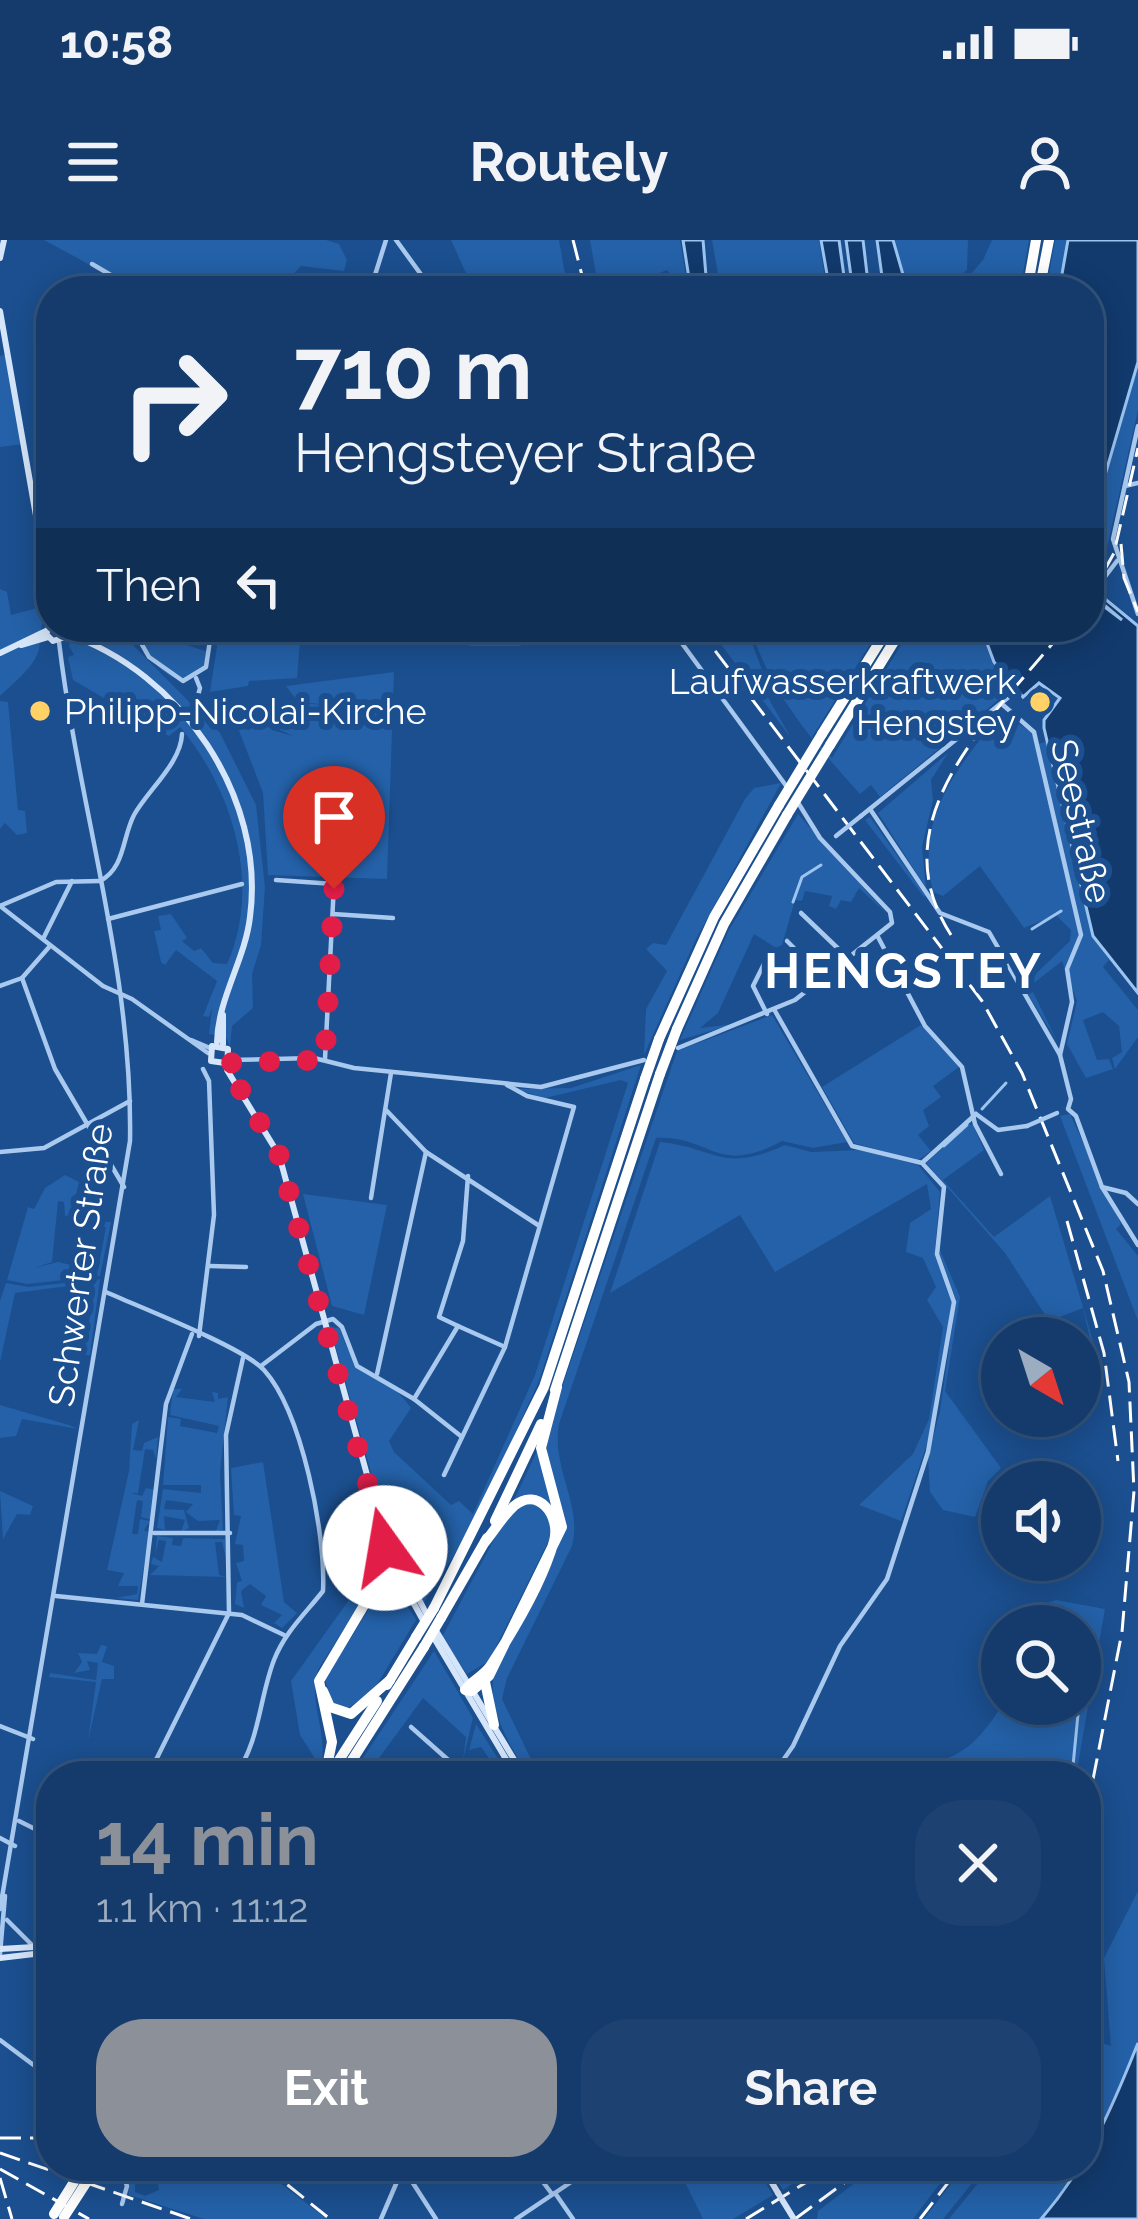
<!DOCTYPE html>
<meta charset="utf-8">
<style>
body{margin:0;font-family:Raleway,sans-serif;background:#1d4271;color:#f1f3f6;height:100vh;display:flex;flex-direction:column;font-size:45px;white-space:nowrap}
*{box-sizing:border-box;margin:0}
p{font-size:39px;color:#9dadc1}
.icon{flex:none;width:66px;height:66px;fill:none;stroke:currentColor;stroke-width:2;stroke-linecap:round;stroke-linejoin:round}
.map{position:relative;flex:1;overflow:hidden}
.side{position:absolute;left:36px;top:1521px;width:1065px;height:420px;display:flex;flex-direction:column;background:#143b6b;border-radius:48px;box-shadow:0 6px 30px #0003,0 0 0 3px #33557e}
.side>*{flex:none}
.hud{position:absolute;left:36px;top:36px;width:1068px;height:366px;border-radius:48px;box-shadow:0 6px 30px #0003,0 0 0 3px #33557e;background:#143b6b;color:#f1f3f6;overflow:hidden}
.needle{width:78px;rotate:141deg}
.tools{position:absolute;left:981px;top:1077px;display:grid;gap:24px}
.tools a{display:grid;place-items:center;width:120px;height:120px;border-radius:50%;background:#143b6b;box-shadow:0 6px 30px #0003,0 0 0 3px #33557e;font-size:60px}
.pin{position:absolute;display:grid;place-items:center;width:102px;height:102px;color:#fff;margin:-123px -51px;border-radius:50% 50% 50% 0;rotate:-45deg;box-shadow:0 0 12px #0007}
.pin .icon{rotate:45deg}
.me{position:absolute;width:132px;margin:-66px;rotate:347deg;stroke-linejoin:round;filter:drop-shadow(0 0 9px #0008)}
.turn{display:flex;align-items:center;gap:42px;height:252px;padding:0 60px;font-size:54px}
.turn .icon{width:156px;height:156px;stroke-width:2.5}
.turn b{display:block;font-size:84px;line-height:102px}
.then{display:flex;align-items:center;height:114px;padding:0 60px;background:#0003;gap:24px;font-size:45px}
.round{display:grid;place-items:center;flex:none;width:126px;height:126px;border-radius:48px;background:#1d4271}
.head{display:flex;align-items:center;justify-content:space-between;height:204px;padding:0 60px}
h1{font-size:72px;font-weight:700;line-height:90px;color:#8c9099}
.cta{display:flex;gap:24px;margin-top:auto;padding:24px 60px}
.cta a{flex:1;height:138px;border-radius:48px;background:#8c9099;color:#fff;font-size:48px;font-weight:700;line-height:138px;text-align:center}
.cta a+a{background:#1d4271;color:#f1f3f6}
.status{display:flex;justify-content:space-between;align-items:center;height:84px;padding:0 60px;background:#143b6b;direction:ltr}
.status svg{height:33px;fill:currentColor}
header{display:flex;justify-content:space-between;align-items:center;height:156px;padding:0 60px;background:#143b6b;font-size:54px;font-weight:700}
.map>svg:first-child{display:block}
</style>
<div class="status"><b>10:58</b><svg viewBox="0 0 49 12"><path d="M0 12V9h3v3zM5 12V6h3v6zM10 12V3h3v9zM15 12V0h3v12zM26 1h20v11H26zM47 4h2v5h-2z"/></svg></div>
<header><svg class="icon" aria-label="menu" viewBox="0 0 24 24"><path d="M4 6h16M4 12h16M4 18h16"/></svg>Routely<svg class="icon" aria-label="person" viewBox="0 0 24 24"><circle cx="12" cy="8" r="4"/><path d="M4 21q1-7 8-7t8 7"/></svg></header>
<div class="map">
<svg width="1138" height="1979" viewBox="0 0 1138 1979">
<rect width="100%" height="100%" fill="#1b4f8f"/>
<g fill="#2461a8">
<polygon points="44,0 326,0 339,4 347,20 344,31 301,26 284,44 285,51 138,51"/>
<polygon points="451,0 559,0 568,51 474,51"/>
<polygon points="590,0 680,0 687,43 681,47 667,30 652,36 661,51 599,51"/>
<polygon points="712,0 819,0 827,51 721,51"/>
<polygon points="893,0 968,0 967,30 940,51 899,51 904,38"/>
<polygon points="992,0 1029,0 1020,51 956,51 983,20"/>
<polygon points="1055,0 1068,0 1059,51 1046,51"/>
<polygon points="7,114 24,204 0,207 0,116"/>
<polygon points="1138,122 1138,170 1106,312 1089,327 1089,290"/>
<path d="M0,349l7,3 4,23 34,-9 1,6c-7,19 -4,21 -7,37 -4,18 -27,35 -39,47z"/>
<path d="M75,387h23l24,10 -19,-10h26l7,17 -8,-4 92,93 36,72 9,82 -4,58 -9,29 1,34 -21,18 -2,21 -4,-10 -17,-3 3,-26 -3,9 -6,-1 14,-35 -41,-31 -11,15 -4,-3 -7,-31 7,-1 -3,-14 13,-2 16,24 -5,3 12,10 7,-3 12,15 14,1c35,-79 6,-174 -47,-237l-11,9 -96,-56 -5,-23 6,-2 -5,-9z"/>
<path d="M132,387l76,25 -2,15 -18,14c-29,-1 -43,-32 -56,-54z"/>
<polygon points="220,387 301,387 297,438 249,441 248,446 210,452"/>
<polygon points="470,387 553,387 554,388 520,406 469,406"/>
<polygon points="708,387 746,387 768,446 766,454 791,498"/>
<path d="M750,387h131l-69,110 20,21 80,-131h29l12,7 6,-7h22l14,35 18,26 -133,109 -9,-12 -11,9c-47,-52 -89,-100 -110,-167z"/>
<polygon points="394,432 387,639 268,635 263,553 238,488 249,490 264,478 272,490 293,496 274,487 271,473 290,472 290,463 331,465 298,462 286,446"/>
<polygon points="0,461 8,462 18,570 25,571 27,593 17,595 5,583 0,589"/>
<path d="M1001,473l31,19 3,13 13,-4 45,195 16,24 -6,7 35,43v27l-23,32 -3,-11 10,-6 -3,-26 -16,-14 -20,8 14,40 12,-1 4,10 -27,9 -19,-34 10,-43 -15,-40 -32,25 27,55 -34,-55 47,-45 1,-11 -15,-15 -32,13 -44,-62 -37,30 -10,-4c-18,-76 24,-123 68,-179z"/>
<polygon points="948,513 931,540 933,560 922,607 926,648 878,573"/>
<polygon points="781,543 695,701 644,815 646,769 667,731 646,709 653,703 666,705 745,559 754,548"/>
<polygon points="798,574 886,673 859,648 851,662 841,660 836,669 829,666 832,656 805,651 802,661 795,660 782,705 776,708 754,694 718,773 700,788 735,784 680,800 729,690"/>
<polygon points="870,577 926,656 924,657 865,580"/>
<path d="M772,775l75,127 -34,6 -31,-7c-66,36 -71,-6 -126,-3l-97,286c-8,44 24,81 13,122l-65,132 -5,21 37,77h-10c-80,-122 -8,-116 27,-226 7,-23 -13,-85 -9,-119l130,-380z"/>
<polygon points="921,785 959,827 933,846 941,857 923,870 929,886 918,895 931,911 917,921 854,903 822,847"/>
<path d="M641,825l-102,316 -66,144 -49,78 -35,-67 -59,-209 10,1c16,59 45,40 71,80l-22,33 5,11 57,53 8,-4 14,13 62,-139 93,-292 -7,-3 -76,18 -29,-9 55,-1z"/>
<polygon points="1070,874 1121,984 1116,989 1138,1016 1138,1081 1060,876"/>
<polygon points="968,884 973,885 984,910 943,940 994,997 1050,956 1102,1131 1096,1125 1083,1068 1049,1081 1005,1013 926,923"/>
<path d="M660,902c58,6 61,32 125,3l26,7 49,-2 58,15 22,27 -5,58 18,48 -25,143 -27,80 -42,-16 54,-51 16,-35 14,-92 -16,-27 9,-13 -13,-29 -17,-6 4,-29 21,-14 -4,-25 -152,88 -35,-57 -130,78z"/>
<polygon points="65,935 79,942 71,975 65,976 64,962 58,961 52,1022 34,1028 58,1022 93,1030 96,1016 97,1035 106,987 77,983 111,982 100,1036 27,1044 7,1040 28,967 34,969 45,948"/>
<polygon points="303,954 387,965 364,1075 332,1066"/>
<polygon points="945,955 940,1010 960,1057 945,1151 1001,1228 988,1241 975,1277 943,1270 930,1252 928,1217 940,1171 956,1060 938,1009"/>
<polygon points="100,1039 90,1115 83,1115 95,1048 91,1043 15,1053 0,1122 0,1061 6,1043 29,1047"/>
<polygon points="173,1149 182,1149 176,1157 215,1162 212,1152 218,1153 218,1159 228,1157 220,1232 223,1290 216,1291 220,1280 198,1281 186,1272 193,1264 166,1260 164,1269 184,1270 189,1288 181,1292 185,1280 164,1276 165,1290 157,1288 163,1249 201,1253 201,1245 163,1245 168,1177 181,1179 180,1186 217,1193 219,1186 170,1175"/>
<polygon points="0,1165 69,1185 78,1189 22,1179 16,1196 0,1198"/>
<polygon points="139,1180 133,1210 142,1211 144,1203 158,1197 156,1219 153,1210 145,1209 138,1253 131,1253 142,1256 146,1248 155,1250 152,1280 141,1277 143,1261 137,1260 132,1294 138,1294 140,1279 150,1281 144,1290 150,1293 138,1360 116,1358 137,1354 138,1346 118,1346 124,1333 107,1330 129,1231 132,1184"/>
<polygon points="538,1209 551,1267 513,1262"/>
<polygon points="263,1222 284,1362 297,1373 282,1388 274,1383 282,1375 261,1365 266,1356 250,1344 241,1351 244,1368 235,1364 237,1342 242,1341 236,1323 244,1321 243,1305 235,1304 241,1276 234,1275 231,1228"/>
<polygon points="0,1251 33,1266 30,1275 17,1274 3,1299"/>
<polygon points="526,1262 541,1265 554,1290 489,1421 467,1434 442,1397 505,1279"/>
<polygon points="157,1296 173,1298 172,1305 181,1306 183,1298 225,1299 226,1318 222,1302 215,1302 219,1335 227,1337 150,1335 159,1326 151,1324 153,1317 162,1322 166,1301 159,1300 155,1315"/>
<path d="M374,1325l5,1 -2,10 -59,94c-11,38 15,68 0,106h-13l9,-19 -14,-22 -9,-54z"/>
<polygon points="392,1345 402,1349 413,1370 401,1349 397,1349 416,1380 373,1451 345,1470 334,1467 325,1440 378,1354"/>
<path d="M1056,1360l49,9 -29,167h-208c71,-20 91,-2 135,-72h77v-78h-48l5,-19z"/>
<polygon points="101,1405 107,1406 102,1422 114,1426 114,1439 102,1439 88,1501 96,1442 49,1437 50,1433 96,1440 98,1423 87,1421 90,1430 74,1433 82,1422 78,1413 97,1414"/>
<polygon points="434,1411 473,1478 463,1520 466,1497 423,1458 379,1518 392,1524 396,1518 416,1536 400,1536 384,1526 370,1536 351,1536"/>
<polygon points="476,1484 509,1536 490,1536 497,1529 481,1507 469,1510"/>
<polygon points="1138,1651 1138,1803 1086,1921 1086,1798 1111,1806 1104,1718"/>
<polygon points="156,1926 258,1926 327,1979 204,1979 129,1955 125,1933 135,1929 135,1952 145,1956 159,1950"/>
<polygon points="689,1926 755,1926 773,1955 733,1979 703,1979 680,1932"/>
<polygon points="768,1926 820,1926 783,1950"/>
<polygon points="877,1926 953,1926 913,1979 817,1979 818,1971"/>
<polygon points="965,1926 986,1926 943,1979 924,1979"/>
<polygon points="992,1926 1083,1926 1041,1979 949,1979"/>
</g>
<g fill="#123a6d" stroke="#9cc4f0" stroke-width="3">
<polygon points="683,0 703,0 707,48 691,51"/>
<polygon points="821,0 839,0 846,51 830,51"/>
<polygon points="846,0 863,0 869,51 853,51"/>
<polygon points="877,0 893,0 904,38 899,51 884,51"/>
<polygon points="1068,0 1138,0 1138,122 1089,290 1089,51 1059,51"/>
<polygon points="1099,354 1138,386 1138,753 1093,696 1044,488 1044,480 1060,458 1039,443 1023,457 994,422 981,387 1089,387 1089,355 1122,380 1096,358"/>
<path d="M1138,1803v176h-97c48,-55 73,-116 97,-176z"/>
</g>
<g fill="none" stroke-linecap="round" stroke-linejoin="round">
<g stroke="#9cc4f0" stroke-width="3">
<polyline points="793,662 802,637 821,625"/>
<polyline points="1032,689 1061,671"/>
<polyline points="982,869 1006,843"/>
<polyline points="944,906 967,885"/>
<polyline points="1080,1453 1086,1396"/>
<polyline points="1072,1536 1079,1464"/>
</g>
<g stroke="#a9c9ee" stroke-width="4.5">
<polyline points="396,0 433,51"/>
<polyline points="92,24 138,51"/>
<polyline points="370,51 386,0"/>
<polyline points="1138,186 1113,299 1138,374"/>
<polyline points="1125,246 1138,243"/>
<polyline points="1091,355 1117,321"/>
<polyline points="132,387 149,417 183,441 206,427 212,387"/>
<polyline points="670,387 787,547"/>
<polyline points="1003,465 1034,492 1081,695 1067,729 1072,762 1060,815"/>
<polyline points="195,467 200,448 196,438"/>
<polyline points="870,569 940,673 989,692 1060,815 1071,859 1068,869 1076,876 1102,947 1126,953 1138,964"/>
<polyline points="861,576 1015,452"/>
<polyline points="276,640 334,644 325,819"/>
<path d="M100,641c25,-13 22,-43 34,-66 14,-25 47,-52 48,-81"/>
<polyline points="0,666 103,746 132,759 208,813"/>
<polyline points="0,666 56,642 100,641"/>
<polyline points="801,673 848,718"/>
<polyline points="333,674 393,678"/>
<polyline points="108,679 242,644"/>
<polyline points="878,697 925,786 962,827 975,884 1001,934"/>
<polyline points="43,699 72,641"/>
<polyline points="787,701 825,739"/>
<polyline points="766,720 753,746 767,774"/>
<polyline points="22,738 55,829 124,947"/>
<polyline points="0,746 22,738 50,706"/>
<polyline points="191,800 210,808"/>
<polyline points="678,808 795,760 892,683 890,672 820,598 797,561"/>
<polyline points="230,820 314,818 354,828 541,847 644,820"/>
<polyline points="387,871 426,912 538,985"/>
<polyline points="976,874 998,890 1027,886"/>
<polyline points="0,912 44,908 130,861"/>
<polyline points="923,922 976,874"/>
<polyline points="1102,947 1138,1005"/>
<polyline points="371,958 391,833"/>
<polyline points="210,1026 246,1027"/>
<path d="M106,1052c33,15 137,55 158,78 38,42 62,165 59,221 -18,23 -38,41 -49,69 -15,39 -14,81 -39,116"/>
<polyline points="458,1086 505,1107"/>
<polyline points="199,1096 214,975 209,841 203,829"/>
<polyline points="261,1126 316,1084 333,1079 342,1087 357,1126 414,1159 462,1197"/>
<polyline points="377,1134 426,912"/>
<polyline points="414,1159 458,1086 439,1077 463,1001 468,936"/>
<polyline points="444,1235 505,1107 574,867 527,856 507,845"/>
<polyline points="154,1293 230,1293"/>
<polyline points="56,1356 242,1375 284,1395"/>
<polyline points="142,1364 166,1164 192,1094"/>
<polyline points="0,1486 33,1499"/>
<polyline points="411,1487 463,1533"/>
<polyline points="148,1536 229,1373 226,1195 243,1118"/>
<polyline points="463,1536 464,1523"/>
<polyline points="772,1536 793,1506 840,1406 887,1339 928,1212 954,1062 937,1014 944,947 922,923 852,906 775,771"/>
<polyline points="19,1581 51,1597"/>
<polyline points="0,1598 15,1606"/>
<path d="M0,1669l130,-768c3,-170 -51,-332 -71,-499"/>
<polyline points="7,1680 32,1705"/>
<polyline points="0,1714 5,1656"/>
<polyline points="0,1800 51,1838"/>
<polyline points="119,1926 127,1946 122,1964"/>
<polyline points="402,1926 436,1979"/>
<polyline points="531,1926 552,1954"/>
<polyline points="555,1953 573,1979"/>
<polyline points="381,1979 402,1930"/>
<polyline points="516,1979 595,1926"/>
</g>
<g stroke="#d6e6fa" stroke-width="6">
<polyline points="0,18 4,0"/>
<polyline points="0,71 51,361"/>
<polyline points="51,383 46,394 53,401 65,397 66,387"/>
<path d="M67,394c113,38 199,162 183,283 -5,43 -32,81 -33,125"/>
<polyline points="21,405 48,397"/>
<polyline points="0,413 46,391"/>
<polyline points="223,775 223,804"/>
<polyline points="225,823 211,821 212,806 228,809 227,830 279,915 372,1253 388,1299 428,1377"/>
<polyline points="379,1286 392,1324 424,1382"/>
<polyline points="435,1389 524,1536"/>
<polyline points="431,1393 516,1536"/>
<polyline points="0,1709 51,1706"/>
<polyline points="0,1718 51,1712"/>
<polyline points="762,1926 778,1953"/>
</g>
<g stroke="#fff" stroke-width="10">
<polyline points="1027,51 1036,0"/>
<polyline points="1039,51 1049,0"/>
<polyline points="822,494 889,387"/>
<polyline points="830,505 903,387"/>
<polyline points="677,789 724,684 787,575"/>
<polyline points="659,799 714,677 779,565"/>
<polyline points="555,1150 660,834"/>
<polyline points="495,1281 541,1184"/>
<path d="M485,1302c9,-11 18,-26 29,-36 24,-20 47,10 40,35 -11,40 -40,89 -63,124 -7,11 -19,15 -26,25l7,1 17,-15 73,-149 -21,-79 16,-61"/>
<polyline points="376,1352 403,1330"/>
<polyline points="434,1368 544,1147 645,839"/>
<polyline points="441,1378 487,1298"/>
<polyline points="485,1442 494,1485"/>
<polyline points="387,1445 416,1397"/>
<polyline points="323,1451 330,1467 351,1474 390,1440"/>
<polyline points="332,1531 377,1461"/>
<polyline points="325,1536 332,1502 319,1441 379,1340 385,1308"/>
<polyline points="342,1536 424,1407"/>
</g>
<g stroke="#fff" stroke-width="3" stroke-dasharray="21 9" stroke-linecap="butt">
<polyline points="573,0 586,51"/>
<polyline points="1121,304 1124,338 1138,372"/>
<polyline points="1089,358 1114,313 1138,208"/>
<polyline points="697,387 982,761 1022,833 1103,1031 1129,1142 1134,1251 1122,1392 1086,1575"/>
<path d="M951,695c-76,-118 46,-221 115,-308"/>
<polyline points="1067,981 1104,1113 1118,1221"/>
<polyline points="0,1898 51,1898"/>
<polyline points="0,1913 191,1979"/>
<polyline points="264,1926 330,1979"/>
<polyline points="0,1929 89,1979"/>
<polyline points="0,1938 12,1979"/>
<polyline points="746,1979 833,1926"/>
<polyline points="795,1979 867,1926"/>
<polyline points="920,1979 961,1926"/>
</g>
<g stroke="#a9c9ee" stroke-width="4.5">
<polyline points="836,596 861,576"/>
<polyline points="1027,886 1057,873"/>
</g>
<polyline stroke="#d6e6fa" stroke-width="6" points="778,1953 794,1979"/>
<g stroke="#fff" stroke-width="10">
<polyline points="779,565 822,494"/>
<polyline points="787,575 830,505"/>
<polyline points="660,834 677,789"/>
<polyline points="645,839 659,799"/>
<polyline points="416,1397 434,1368"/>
<polyline points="424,1407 441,1378"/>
<polyline points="54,1974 84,1926"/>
<polyline points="64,1977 97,1926"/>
</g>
</g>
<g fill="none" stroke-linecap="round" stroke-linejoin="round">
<polyline stroke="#e11d48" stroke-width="21" stroke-dasharray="0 37.8" points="334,649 325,820 225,823 279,915 385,1308"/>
</g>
<g fill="#ffd166" stroke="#1b4f8f" stroke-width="4.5">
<circle cx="1040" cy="462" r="12"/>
<circle cx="40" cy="471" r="12"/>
</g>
<g text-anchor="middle" stroke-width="12" stroke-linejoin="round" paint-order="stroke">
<g font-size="36" fill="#fff" stroke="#1b4f8f" text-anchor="end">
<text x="1016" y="454">Laufwasserkraftwerk<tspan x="1016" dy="41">Hengstey</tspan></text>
<text x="64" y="484" text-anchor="start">Philipp-Nicolai-Kirche</text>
</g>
<g font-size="36" fill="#fff" stroke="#1b4f8f">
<text transform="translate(1082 581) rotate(77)" y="13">Seestraße</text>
<text transform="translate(80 1025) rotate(-82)" y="13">Schwerter Straße</text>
</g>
<g font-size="48" font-weight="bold" letter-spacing="3" fill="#fff" stroke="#1b4f8f">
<text x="904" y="748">HENGSTEY</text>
</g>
</g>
</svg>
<div class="tools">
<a><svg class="needle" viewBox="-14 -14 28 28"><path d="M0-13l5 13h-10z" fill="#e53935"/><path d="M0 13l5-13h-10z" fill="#9dadc1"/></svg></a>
<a><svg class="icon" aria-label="sound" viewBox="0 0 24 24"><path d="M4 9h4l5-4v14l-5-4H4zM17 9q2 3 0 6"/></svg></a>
<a><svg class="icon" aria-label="search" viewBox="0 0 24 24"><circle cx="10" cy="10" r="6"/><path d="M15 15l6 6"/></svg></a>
</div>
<div class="pin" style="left:334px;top:649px;background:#d93025"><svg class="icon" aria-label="arrive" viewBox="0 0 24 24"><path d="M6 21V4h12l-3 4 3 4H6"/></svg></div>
<svg class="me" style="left:385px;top:1308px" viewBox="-20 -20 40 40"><circle r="19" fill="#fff"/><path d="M0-13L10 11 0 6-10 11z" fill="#e11d48"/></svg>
<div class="hud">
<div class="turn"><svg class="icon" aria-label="right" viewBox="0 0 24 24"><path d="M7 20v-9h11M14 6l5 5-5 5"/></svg><div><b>710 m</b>Hengsteyer Straße</div></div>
<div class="then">Then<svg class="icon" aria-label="left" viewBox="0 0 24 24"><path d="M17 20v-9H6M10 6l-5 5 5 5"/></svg></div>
</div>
<section class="side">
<div class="head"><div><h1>14 min</h1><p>1.1 km · 11:12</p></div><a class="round"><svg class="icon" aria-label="close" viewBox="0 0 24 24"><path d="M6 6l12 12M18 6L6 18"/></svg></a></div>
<div class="cta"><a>Exit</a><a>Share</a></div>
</section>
</div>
